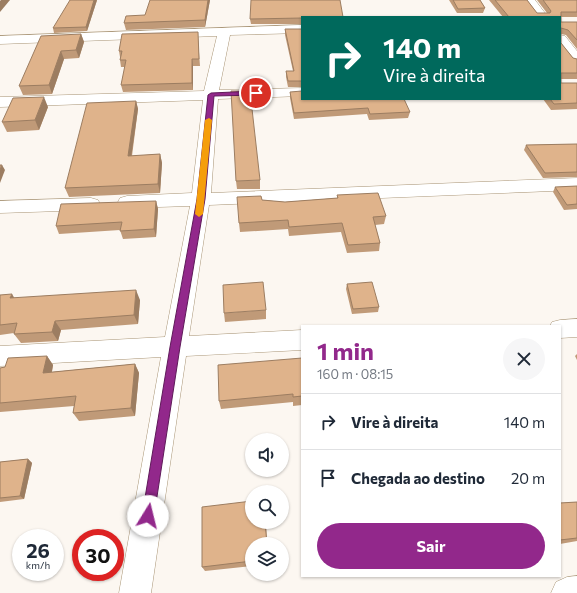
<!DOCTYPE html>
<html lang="pt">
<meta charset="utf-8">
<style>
body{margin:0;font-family:Commissioner,sans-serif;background:#f6f6f7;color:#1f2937;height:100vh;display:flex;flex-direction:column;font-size:15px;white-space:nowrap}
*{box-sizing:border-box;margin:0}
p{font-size:13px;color:#747a83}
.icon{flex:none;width:22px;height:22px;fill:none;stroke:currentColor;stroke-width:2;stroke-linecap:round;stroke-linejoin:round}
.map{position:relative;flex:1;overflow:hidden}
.drawer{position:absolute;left:301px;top:325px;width:260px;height:252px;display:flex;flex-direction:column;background:#fff;border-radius:0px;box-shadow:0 1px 3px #0004}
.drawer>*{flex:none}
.guide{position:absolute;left:301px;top:16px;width:260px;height:84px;border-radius:0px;box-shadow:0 1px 3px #0004;background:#00695c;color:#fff;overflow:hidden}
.buttons{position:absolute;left:245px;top:433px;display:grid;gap:8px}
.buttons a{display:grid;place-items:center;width:44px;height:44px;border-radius:50%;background:#fff;box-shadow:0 1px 3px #0004;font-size:20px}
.speed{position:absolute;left:12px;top:529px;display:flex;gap:8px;font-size:20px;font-weight:700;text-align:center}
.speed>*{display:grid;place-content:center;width:52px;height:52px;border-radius:50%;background:#fff;box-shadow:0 1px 3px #0004;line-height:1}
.speed small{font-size:10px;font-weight:400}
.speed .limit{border:6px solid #d22;background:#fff;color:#111}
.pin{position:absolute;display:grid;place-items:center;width:34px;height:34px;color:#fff;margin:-17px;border:2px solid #fff;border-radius:50%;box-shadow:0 1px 4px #0007}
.me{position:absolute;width:44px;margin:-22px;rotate:9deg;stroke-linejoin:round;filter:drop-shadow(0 0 3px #0008)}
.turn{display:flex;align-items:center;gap:14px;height:84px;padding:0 16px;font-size:18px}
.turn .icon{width:52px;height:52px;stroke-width:2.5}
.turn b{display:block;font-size:28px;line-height:34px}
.round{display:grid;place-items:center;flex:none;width:42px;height:42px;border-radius:21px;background:#f6f6f7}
.summary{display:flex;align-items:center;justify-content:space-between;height:68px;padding:0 16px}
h1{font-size:24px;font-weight:700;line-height:30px;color:#92288b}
.cta{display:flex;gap:8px;margin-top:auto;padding:8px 16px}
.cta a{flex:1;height:46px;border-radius:24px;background:#92288b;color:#fff;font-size:16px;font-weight:700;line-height:46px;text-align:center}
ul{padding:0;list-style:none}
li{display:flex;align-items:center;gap:12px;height:56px;padding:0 16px;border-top:1px solid #e0e1e3}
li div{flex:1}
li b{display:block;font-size:15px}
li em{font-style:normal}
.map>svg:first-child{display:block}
</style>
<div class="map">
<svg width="577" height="593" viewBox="0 0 577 593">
<rect width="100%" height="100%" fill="#fcf7f1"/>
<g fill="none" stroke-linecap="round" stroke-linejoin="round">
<defs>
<g id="minor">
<polygon points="523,0 535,0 548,17 536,17"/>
<polygon points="302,25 302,33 230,35 219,90 302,88 302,96 218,99 211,193 577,178 577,190 209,205 189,336 302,330 302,350 186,356 151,593 119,593 161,357 0,366 0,346 165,337 190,206 127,208 120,206 118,202 120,198 127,196 192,193 203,100 0,107 0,97 204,91 217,36 0,44 0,36"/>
<polygon points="560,35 565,36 577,51 577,64 572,63 560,48"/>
<polygon points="91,198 98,200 100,204 98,208 91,210 0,213 0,201"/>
<polygon points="577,319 577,337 560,338 560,326 550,326 552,322 560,320"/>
<polygon points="577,576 577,593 551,593 556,582 567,577"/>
</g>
</defs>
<use href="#minor" stroke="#a99576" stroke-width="1"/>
<use href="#minor" fill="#fff" fill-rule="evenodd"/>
</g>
<g fill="#c09a78">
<polygon points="97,0 87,31 54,33 53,28"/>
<polygon points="210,0 205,27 126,30 124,23 145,15"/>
<polygon points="449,0 480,0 485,8 483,13 457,13"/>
<polygon points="489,0 527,0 537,13 547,13 537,0 577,0 577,17 561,17 561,22 577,22 577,49 566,35 561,34 561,43 573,58 577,59 577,79 561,79 561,83 577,83 577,109 551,110 543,99 560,99 560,17 503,17"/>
<polygon points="302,17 302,24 251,24 250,19"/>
<polygon points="285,29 302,29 302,87 288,87 286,77 286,71 293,71 285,35"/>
<polygon points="81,34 84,42 79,58 64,59 52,94 23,95 19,86"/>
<polygon points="198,38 200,66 193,66 193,90 123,92 121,85 125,67 121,67 120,60 120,57 119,51"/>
<polygon points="290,92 410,112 408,118 369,120 367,114 294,119 290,98"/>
<polygon points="136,101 138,109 132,156 160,154 162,163 160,193 69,197 65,188"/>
<polygon points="48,107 39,130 7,132 2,122"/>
<polygon points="577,144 577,177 543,178 524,150 526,145"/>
<polygon points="260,180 260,189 237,189 236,181"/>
<polygon points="577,186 577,209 564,210 553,192 555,187"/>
<polygon points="337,195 386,216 384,224 375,225 380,243 379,251 347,253 341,232 289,236 288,229 240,232 239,223 262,200 285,202 337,198"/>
<polygon points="156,201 158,209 156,237 123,239 120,230 59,234 56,226"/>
<polygon points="347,284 379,307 378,312 352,314 346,289"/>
<polygon points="0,295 14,298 140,300 138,324 61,330 58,341 21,343 14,334 14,333 0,335"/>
<polygon points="266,310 266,319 225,322 224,313"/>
<polygon points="577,354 577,360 575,356"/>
<polygon points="47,356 53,365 52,372 135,364 139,373 135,416 79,421 73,413 74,406 0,412 0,368 5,367"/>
<polygon points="302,358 302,405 293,406 293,402 221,409 219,401"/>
<polygon points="28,459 32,463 24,499 0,502 0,462"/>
<polygon points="577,502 577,541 560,544 560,503"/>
<polygon points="266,522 267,544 252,544 252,566 205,571 202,567"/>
</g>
<g fill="#9c7d61">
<polygon points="1,0 10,0 0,12 0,1"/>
<polygon points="94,0 97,0 87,31 86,27"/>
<polygon points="208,0 210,0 205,27 205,20"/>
<polygon points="81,34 84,42 79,58 76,50"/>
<polygon points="61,51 64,59 52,94 49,85"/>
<polygon points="192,59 193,66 193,90 192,83"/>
<polygon points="44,97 48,107 39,130 35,120"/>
<polygon points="136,101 138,109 130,165 128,156"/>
<polygon points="160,154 162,163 160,193 158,184"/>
<polygon points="2,165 5,170 0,183 0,170"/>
<polygon points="156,201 158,209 156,237 154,229"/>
<polygon points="136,290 140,300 138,324 134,315"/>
<polygon points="12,294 18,304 10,298"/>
<polygon points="55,321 61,330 58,341 52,332"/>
<polygon points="47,356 53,365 50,381 43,373"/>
<polygon points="135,364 139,373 135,416 131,408"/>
<polygon points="28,459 32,463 24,499 20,496"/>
</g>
<g fill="#dfb38b" stroke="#9c7d61">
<polygon points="70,0 94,0 86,27 53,28"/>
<polygon points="150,0 208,0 205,20 124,23 126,16 145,15"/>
<polygon points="251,0 340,0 343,17 302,17 302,18 250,19"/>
<polygon points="453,0 480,0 485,8 458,9"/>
<polygon points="495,0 527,0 537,13 550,13 551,11 543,0 577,0 577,12 561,12 561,22 577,22 577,40 568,30 561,28 561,43 573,58 577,59 577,73 561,73 561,83 577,83 577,103 554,104 550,99 560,99 560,17 509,17"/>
<polygon points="285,29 302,29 302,81 288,81 286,71 294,71"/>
<polygon points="198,32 199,59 192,59 192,83 121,85 126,60 120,60 122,51 119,51 122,34"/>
<polygon points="81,34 76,50 61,51 49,85 19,86 41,36"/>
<polygon points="231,91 250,91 260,180 236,181"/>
<polygon points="302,91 302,99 404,99 410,112 370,114 368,108 294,113 290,92"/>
<polygon points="44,97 35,120 2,122 13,98"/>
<polygon points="136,101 128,156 160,154 158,184 65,188 87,103"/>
<polygon points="577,144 577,172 545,173 526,145"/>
<polygon points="0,165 2,165 0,170"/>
<polygon points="577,186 577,204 567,205 555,187"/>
<polygon points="378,193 386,216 373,217 380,243 348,245 342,223 289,227 288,220 239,223 237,197 261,196 262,200 285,202 338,198 337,195"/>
<polygon points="156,201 154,229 120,231 122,222 56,226 61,204"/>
<polygon points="263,282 266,310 224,313 223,285"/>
<polygon points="372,282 379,307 353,309 347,284"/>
<polygon points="136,290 134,315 55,321 52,332 14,334 17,323 0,325 0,295 12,294 10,298"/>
<polygon points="47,356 43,373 135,364 131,408 73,413 76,396 0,403 0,368 5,367 8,358"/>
<polygon points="302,358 302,396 293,397 293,394 219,401 218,365"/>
<polygon points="28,459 20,496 0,498 0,462"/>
<polygon points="252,501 252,522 265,522 267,544 252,544 252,561 202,567 202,507"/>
<polygon points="577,502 577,538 560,540 560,503"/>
</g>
<polygon fill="#92288b" stroke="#5f1a5a" points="256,91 260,93 259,95 214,96 205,199 180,347 154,516 152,521 148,522 143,521 142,516 170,347 197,199 208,95 211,93"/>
<polygon fill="#f59e0b" points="209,118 212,120 203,214 199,217 195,214 205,120"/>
</svg>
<div class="buttons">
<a><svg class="icon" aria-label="sound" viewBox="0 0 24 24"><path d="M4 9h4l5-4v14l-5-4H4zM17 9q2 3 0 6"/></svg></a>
<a><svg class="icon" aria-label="search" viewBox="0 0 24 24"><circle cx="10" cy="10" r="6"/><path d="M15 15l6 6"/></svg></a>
<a><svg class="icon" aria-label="layers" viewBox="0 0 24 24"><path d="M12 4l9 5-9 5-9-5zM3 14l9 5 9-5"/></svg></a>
</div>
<div class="speed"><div>26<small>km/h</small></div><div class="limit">30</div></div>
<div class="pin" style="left:256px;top:93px;background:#d93025"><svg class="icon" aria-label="arrive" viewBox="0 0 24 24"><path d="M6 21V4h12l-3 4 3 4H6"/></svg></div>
<svg class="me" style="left:148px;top:516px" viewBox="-20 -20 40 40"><circle r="19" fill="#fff"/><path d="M0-13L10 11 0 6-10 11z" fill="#92288b"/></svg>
<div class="guide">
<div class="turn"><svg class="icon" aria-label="right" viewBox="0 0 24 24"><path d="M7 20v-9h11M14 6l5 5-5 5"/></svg><div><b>140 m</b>Vire à direita</div></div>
</div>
<section class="drawer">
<div class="summary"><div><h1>1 min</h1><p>160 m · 08:15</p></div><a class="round"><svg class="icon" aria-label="close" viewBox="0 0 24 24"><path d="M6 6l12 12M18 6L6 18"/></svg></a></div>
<ul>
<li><svg class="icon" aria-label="right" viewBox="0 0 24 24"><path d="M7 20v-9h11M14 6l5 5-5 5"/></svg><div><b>Vire à direita</b></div><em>140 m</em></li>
<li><svg class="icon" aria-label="arrive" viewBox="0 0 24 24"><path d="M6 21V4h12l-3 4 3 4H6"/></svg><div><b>Chegada ao destino</b></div><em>20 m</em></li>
</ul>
<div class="cta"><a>Sair</a></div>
</section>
</div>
